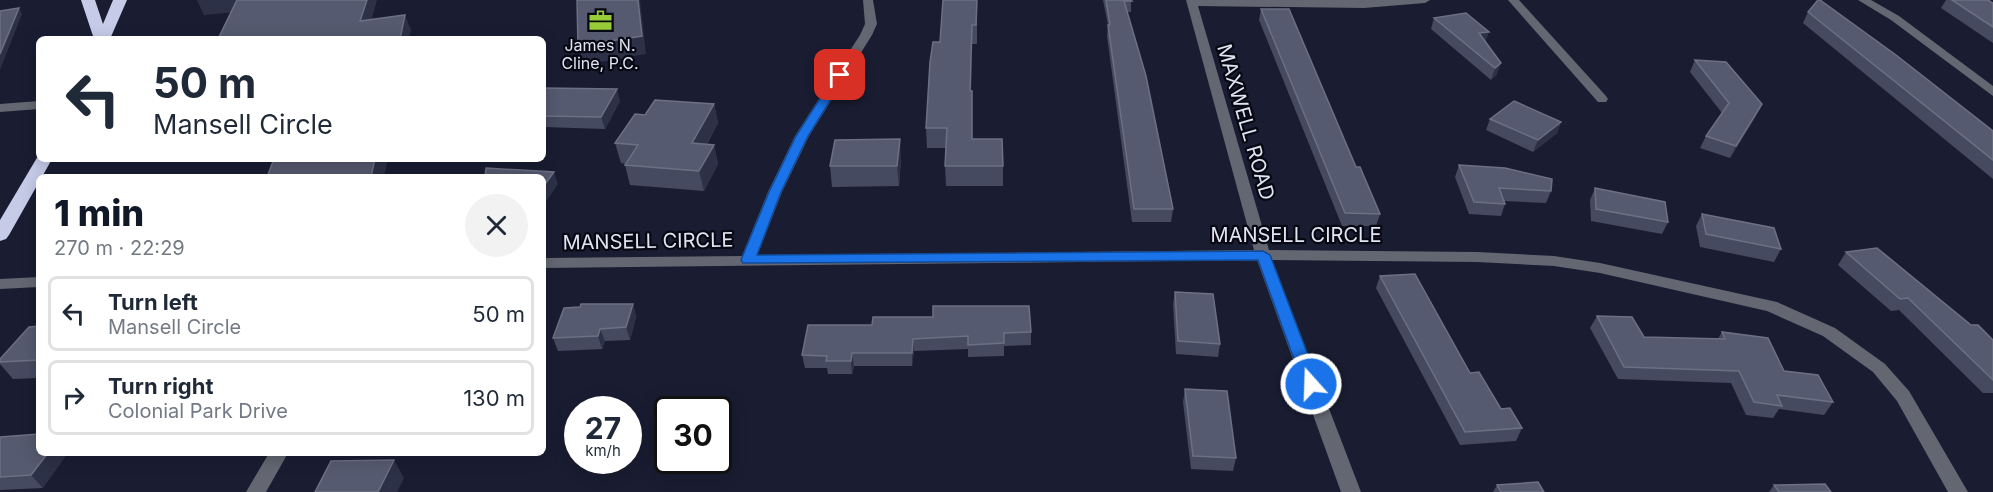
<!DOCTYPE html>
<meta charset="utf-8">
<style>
body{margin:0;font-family:Inter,sans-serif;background:#f2f2f3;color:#1f2937;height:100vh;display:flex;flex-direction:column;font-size:22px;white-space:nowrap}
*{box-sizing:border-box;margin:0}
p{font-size:20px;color:#747a83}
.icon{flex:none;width:33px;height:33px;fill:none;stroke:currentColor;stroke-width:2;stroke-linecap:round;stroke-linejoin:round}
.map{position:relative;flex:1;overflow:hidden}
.panel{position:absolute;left:36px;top:174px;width:510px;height:282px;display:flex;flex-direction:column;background:#fff;border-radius:9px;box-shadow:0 3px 15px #0003}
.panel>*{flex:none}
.guide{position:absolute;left:36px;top:36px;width:510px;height:126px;border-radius:9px;box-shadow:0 3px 15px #0003;background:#fff;color:#1f2937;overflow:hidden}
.speed{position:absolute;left:564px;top:396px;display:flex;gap:12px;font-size:30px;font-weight:700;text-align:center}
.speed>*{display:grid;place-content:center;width:78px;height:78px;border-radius:50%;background:#fff;box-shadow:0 3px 15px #0003;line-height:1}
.speed small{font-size:15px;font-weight:400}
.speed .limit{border:3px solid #111;border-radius:9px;background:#fff;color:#111}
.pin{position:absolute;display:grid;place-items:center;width:51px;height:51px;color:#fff;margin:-26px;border-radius:12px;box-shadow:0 3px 9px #0006}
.me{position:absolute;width:66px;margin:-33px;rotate:340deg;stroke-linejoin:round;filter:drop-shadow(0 0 4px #0008)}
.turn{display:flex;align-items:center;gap:21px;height:126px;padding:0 18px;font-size:27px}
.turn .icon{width:78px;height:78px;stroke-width:2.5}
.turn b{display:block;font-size:42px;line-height:51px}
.round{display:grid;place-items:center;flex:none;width:63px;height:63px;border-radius:32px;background:#f2f2f3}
.summary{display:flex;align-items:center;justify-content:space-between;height:102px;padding:0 18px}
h1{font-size:36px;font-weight:800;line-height:45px;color:#111827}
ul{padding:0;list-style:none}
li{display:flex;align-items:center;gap:18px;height:75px;margin:0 12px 9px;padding:0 6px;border:3px solid #e0e1e3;border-radius:9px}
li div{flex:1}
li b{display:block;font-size:22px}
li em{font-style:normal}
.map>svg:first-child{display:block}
</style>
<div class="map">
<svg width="1993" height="492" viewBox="0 0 1993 492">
<rect width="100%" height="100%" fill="#1a1d32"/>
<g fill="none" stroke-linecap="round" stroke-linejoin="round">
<g fill="#646671" fill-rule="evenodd">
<polygon points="863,0 873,0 877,24 872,35 809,136 782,192 757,256 1254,250 1186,0 1430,0 1425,3 1364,8 1198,6 1269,250 1477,252 1554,256 1600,263 1777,302 1835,328 1885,364 1909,391 1968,492 1948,492 1897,401 1873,372 1823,336 1767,311 1600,273 1554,266 1477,262 1272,260 1361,492 1341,492 1257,260 543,268 543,258 742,256 768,192 795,136 860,35 865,24"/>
<polygon points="1508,0 1519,0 1606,96 1608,99 1606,102 1598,102"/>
<polygon points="1858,0 1871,0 1899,16 1993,86 1993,96 1891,20"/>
<polygon points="39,101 39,109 0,112 0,104"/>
<polygon points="39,277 39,287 0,289 0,279"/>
<polygon points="269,453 288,453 266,492 246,492"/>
</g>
<g fill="#c6cbe8" fill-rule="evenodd">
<polygon points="81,0 95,0 103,24 113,0 127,0 110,39 94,39"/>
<polygon points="38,156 39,159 52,159 42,177 39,177 39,182 9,235 6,239 0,241 0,220"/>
</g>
</g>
<g fill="#464a60">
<polygon points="977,0 977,44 972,44 971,91 972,139 1003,166 1003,186 946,186 945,166 946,148 927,148 926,128 940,42"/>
<polygon points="1103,0 1131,0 1131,12 1127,12 1173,209 1171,222 1132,222 1107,36 1108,25"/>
<polygon points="1946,0 1988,0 1993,3 1993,43 1941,8"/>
<polygon points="1261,9 1356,167 1380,214 1376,226 1342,226 1259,20"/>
<polygon points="1808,12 1993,131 1993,179 1803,23"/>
<polygon points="1434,18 1485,42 1497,74 1491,80 1431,29"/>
<polygon points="1695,60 1756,116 1730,158 1700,148 1706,136 1722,113 1690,72"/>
<polygon points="543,88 620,101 605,129 543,127"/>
<polygon points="714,104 718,123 707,144 714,145 718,164 704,191 630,185 625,165 626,164 621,163 615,143 645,115"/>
<polygon points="1490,119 1561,122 1557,133 1533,152 1486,130"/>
<polygon points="901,159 899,186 832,187 830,166"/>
<polygon points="1459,165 1551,191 1546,203 1504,201 1505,204 1501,216 1469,214 1455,177"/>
<polygon points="1595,188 1668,222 1662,234 1591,221 1590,200"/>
<polygon points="1702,214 1781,249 1774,262 1700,247 1696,226"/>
<polygon points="1846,252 1971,325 1993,340 1993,393 1983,393 1899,310 1891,311 1838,265"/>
<polygon points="1380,276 1470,373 1501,409 1522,428 1516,441 1460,445 1376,288"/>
<polygon points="1175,292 1220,344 1218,357 1176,354 1173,304"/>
<polygon points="633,304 636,317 630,340 605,341 602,349 558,351 553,338"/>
<polygon points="1597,316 1644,337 1718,339 1722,332 1833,402 1824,415 1779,409 1773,418 1746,415 1731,383 1618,379 1590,328"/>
<polygon points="808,325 1031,332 1031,345 1004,346 1004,356 968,357 968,349 914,351 912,366 854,366 852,374 828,374 827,368 805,368 802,355"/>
<polygon points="39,326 39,378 13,379 0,364 0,359"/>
<polygon points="1185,389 1236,458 1233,471 1191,469 1183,402"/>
<polygon points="0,437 43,488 0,490"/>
<polygon points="1497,485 1544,492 1493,492"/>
<polygon points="1774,485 1831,492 1769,492"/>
</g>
<g fill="#2d3147">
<polygon points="197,0 241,0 246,11 204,15"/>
<polygon points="367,0 377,0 367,36 360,21"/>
<polygon points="638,0 640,0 646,54 583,65 578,46"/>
<polygon points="19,8 22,14 0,70 0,54"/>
<polygon points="405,15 411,30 409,39 400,39"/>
<polygon points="972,25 972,44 971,110 970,91"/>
<polygon points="1489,32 1485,43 1479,33"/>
<polygon points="1501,63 1497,74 1491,80 1495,68"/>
<polygon points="617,89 620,101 605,129 601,117"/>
<polygon points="714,104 718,123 696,163 692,143"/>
<polygon points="1762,104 1756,116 1730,158 1736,146"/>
<polygon points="1561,122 1557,133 1533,152 1538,140"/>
<polygon points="900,139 901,159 899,186 897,166"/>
<polygon points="714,145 718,164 704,191 699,171"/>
<polygon points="375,159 388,159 385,173 383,174 382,177 371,177"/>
<polygon points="554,172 558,184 545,203 543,198 543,187"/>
<polygon points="633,304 636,317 630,340 626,327"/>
<polygon points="600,329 605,341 602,349 598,336"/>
<polygon points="913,339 914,351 912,366 912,353"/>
<polygon points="852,353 854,366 852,374 851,361"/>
<polygon points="48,453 68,453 43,488 31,475"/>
<polygon points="394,460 404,478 397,492 378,492"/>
</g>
<g fill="#565a70" stroke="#6c7084" stroke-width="1.5">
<polygon points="237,0 367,0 360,21 405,15 400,39 218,39"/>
<polygon points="577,0 638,0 642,36 578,46"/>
<polygon points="943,0 977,0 976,25 972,25 970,91 972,91 972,139 1002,139 1003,166 945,166 947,128 926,128 930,62 933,42 940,42"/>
<polygon points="1106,0 1131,0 1132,1 1124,1 1146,76 1173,209 1134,209 1108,25 1110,25"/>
<polygon points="1818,0 1820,0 1896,55 1993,131 1993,160 1808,12"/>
<polygon points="1952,0 1988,0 1993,3 1993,27"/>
<polygon points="19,8 0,54 0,11"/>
<polygon points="1261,9 1289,9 1356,167 1360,167 1380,214 1345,213"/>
<polygon points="1466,13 1489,32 1479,33 1501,63 1495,68 1434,18"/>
<polygon points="1695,60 1726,62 1762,104 1736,146 1706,136 1729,103"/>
<polygon points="543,88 617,89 601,117 543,116"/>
<polygon points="655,100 714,104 692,143 714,145 699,171 625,165 638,145 615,143 635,114 645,115"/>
<polygon points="1514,101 1561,122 1538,140 1490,119"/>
<polygon points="900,139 897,166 830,166 835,140"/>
<polygon points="274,159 375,159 371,177 267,177"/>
<polygon points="1459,165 1505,168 1552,179 1551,191 1499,188 1505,204 1474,202"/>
<polygon points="486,168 554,172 543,187 543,177 485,177"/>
<polygon points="1595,188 1665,202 1668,222 1596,209"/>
<polygon points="1702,214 1774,228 1781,249 1706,234"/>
<polygon points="1877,248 1971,325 1978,325 1993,340 1993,380 1908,298 1900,299 1846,252"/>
<polygon points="1415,274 1470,373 1479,372 1501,409 1510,408 1522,428 1465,432 1380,276"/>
<polygon points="1175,292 1213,294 1220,344 1178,341"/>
<polygon points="581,304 633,304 626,327 600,329 598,336 553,338 564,308 580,307"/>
<polygon points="933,306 1029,306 1031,332 1004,333 1004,343 968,345 968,336 913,339 912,353 852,353 851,361 826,361 827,356 802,355 808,325 872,325 873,317 933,317"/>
<polygon points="1597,316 1632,317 1644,337 1725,339 1722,332 1768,338 1784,371 1818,375 1833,402 1777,395 1782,406 1754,402 1739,371 1624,367"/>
<polygon points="39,326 39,360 0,362 0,359 29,327"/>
<polygon points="1185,389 1227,391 1236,458 1193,456"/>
<polygon points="39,434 39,453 48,453 31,475 0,477 0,437"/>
<polygon points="394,460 378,492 315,492 331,461"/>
<polygon points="1538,482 1544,492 1501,492 1497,485"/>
<polygon points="1825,484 1831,492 1779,492 1774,485"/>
</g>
<polygon fill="#1a73e8" stroke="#114b97" stroke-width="1.5" points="840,72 846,75 808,136 781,192 757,255 1263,251 1270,255 1319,384 1317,388 1305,388 1303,384 1258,260 743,263 741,260 769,192 796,136 835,75"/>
<defs>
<symbol id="office-bare" viewBox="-9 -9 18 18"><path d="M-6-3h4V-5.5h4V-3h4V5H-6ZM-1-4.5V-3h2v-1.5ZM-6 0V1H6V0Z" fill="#97cb38" stroke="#070811" stroke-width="2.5" paint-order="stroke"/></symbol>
</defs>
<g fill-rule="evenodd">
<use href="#office-bare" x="584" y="4" width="33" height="33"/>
</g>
<g text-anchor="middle" stroke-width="4.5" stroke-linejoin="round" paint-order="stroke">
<g font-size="16" fill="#e1e4f2" stroke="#070811">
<text x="600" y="51">James N.<tspan x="600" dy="18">Cline, P.C.</tspan></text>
</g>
<g font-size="20" fill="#e1e4f2" stroke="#070811">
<text transform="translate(1246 122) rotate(74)" y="7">MAXWELL ROAD</text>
<text x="1296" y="242">MANSELL CIRCLE</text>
<text transform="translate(648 241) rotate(-1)" y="7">MANSELL CIRCLE</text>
</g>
</g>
</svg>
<div class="speed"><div>27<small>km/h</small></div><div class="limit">30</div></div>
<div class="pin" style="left:840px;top:75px;background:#d93025"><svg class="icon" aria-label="arrive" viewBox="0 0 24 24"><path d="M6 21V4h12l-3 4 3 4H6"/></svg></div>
<svg class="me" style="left:1311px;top:384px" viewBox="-20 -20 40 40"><circle r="17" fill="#1a73e8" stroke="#fff" stroke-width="3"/><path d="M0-11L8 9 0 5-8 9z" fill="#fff"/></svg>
<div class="guide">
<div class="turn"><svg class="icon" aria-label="left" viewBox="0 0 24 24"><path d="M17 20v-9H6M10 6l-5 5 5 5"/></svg><div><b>50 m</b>Mansell Circle</div></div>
</div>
<section class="panel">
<div class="summary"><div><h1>1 min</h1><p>270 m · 22:29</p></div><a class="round"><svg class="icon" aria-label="close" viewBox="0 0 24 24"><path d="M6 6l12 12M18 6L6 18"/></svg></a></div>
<ul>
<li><svg class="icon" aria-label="left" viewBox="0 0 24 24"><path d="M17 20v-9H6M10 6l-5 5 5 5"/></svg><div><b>Turn left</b><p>Mansell Circle</p></div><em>50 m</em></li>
<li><svg class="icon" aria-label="right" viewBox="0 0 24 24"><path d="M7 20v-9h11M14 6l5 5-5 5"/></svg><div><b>Turn right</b><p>Colonial Park Drive</p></div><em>130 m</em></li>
</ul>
</section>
</div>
